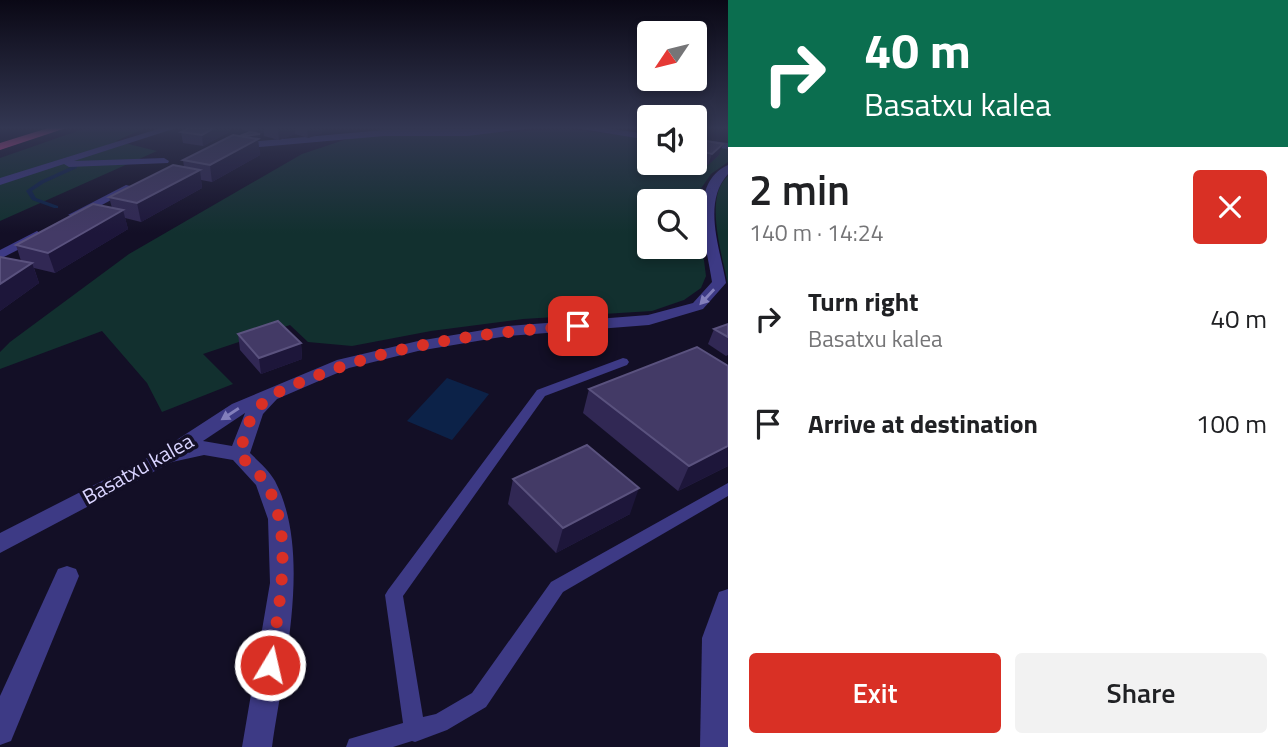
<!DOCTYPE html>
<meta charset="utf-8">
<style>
body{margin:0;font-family:"Titillium Web",sans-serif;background:#f2f2f2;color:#202124;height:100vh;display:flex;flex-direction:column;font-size:26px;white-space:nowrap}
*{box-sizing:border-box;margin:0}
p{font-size:23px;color:#757577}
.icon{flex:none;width:38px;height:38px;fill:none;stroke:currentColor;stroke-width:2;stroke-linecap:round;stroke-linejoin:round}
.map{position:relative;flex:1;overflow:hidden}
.sheet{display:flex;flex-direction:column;background:#fff;width:560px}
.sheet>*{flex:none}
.banner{background:#0b6e4f;color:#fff;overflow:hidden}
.needle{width:46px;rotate:235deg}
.controls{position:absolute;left:637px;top:21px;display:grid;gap:14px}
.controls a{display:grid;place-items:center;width:70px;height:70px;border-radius:7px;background:#fff;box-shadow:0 4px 10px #0003;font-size:35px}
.pin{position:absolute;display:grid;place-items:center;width:60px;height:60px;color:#fff;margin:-30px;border-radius:14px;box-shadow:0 4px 10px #0006}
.me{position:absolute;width:77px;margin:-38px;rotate:9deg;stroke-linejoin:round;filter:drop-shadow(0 0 5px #0008)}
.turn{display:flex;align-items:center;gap:24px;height:147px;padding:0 21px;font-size:32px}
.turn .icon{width:91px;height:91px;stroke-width:2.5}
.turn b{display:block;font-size:49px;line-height:60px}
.round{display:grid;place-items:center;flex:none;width:74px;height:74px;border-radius:7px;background:#f2f2f2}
.headline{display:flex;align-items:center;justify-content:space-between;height:119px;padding:0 21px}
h1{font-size:42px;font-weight:600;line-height:52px}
.primary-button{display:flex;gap:14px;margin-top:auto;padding:14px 21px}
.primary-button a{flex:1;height:80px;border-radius:7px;background:#d93025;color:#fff;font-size:28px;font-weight:600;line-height:80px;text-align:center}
.primary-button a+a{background:#f2f2f2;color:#202124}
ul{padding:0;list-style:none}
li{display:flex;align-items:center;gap:21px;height:105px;padding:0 21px}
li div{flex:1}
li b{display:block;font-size:26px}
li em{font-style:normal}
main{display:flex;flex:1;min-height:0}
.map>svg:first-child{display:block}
</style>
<main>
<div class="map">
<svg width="728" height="747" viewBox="0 0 728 747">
<rect width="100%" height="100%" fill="#130f26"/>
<g fill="#12302f" fill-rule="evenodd">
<polygon points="86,128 145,128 116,141 157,151 0,221 0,158"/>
<path d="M380,128h111l-25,3 5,3 96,-5 82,9v25h46v-19l33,3v15l-17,12 -11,16 -3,16 9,70 -5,12 -17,12 -32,11 -129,8 -92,12 -79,15 -44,-4 -18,-17 -87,29 30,30 -71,28 -15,-29 -45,-52 -102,38v-17l10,-10 119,-88 173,-100zM649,201h46v46h-46z"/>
<path d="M728,176v109c-5,-28 -25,-88 0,-109z"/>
</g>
<polygon fill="#0c2248" points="447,378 489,394 452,440 407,421"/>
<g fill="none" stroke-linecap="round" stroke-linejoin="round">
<polygon fill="#0c2248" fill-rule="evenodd" points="75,165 77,166 77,168 44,183 32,191 36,198 58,206 58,208 54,208 32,200 26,191 27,190 40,181"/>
<polygon fill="#3d3a85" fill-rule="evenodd" points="623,358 627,359 629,362 627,365 545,396 403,596 423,717 436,714 472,693 551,582 728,483 728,496 563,592 486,707 447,730 415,742 412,741 393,747 346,747 349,739 403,723 385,595 388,590 537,390"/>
<g fill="#3d3a85" fill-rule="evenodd">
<polygon points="161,128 176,128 74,161 164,158 169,161 168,163 69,167 64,164 0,185 0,178"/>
<polygon points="533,128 467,136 384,136 238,149 233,146 238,143 384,130"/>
<polygon points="575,128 604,128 649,134 649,140"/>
<polygon points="695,139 728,143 728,149 695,145"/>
<path d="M728,165v9c-26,29 -8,74 -2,109l-23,26 -54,16 -142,11 -89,15 -69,17 -72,31 -14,15 -13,39c8,8 19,17 25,28 38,73 8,187 -3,266h-30l28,-164 -2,-64 -12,-34 -23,-25 -29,-5 -32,7 -172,91v-20l155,-79 77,-50 105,-44 81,-19 89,-15 141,-11 45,-12 19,-21c-5,-35 -26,-98 16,-117zM245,413l-13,33 -29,-5z"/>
<polygon points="126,185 135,187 78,218 68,215"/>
<polygon points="37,231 43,235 41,238 0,259 0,250"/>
<polygon points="67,566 76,569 79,576 11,741 0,745 0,696 58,569"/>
<polygon points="728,589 728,747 700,747 702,638 719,592"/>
</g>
<polygon fill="#ff4fa3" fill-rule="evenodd" points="48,128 66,128 0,150 0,143"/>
</g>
<g fill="#312854">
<polygon points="189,128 231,128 231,131 203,146 183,143 181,132"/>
<polygon points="243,128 322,128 322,133 308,138 295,134 279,140 264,136 264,132 259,134 260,140 258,140 260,155 212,182 201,180 202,188 141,222 125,218 128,229 55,273 34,268 39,283 0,311 0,257 21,261 16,245 112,208 109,197 184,167 183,160 249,132 243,130"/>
<polygon points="695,139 719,155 708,165 695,162"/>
<polygon points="728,324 728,355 726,356 708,344 714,329"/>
<polygon points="238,334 301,343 302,359 261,374 240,350"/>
<polygon points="589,389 728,466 678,491 583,413"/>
<polygon points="513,479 630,514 556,553 508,504"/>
</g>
<g fill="#1d163a">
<polygon points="214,128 231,128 231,131 203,146 202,135"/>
<polygon points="256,128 264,128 264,132 257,134"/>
<polygon points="281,128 295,128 295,134 279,140 278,129"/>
<polygon points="307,128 322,128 322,133 308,138"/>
<polygon points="260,134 260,140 258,140 260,155 212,182 210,165 236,138"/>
<polygon points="723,144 719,155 708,165 712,154"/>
<polygon points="200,170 202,188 141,222 137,203"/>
<polygon points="123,210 128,229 55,273 48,253"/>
<polygon points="32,263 39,283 0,311 0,284"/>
<polygon points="301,343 302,359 261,374 259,358"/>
<polygon points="728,446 728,466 678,491 689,466"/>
<polygon points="639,488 630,514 556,553 563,528"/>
</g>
<g fill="#433a66" stroke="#5a527e" stroke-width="2">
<polygon points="189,128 214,128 202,135 181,132"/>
<polygon points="250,132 260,134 246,136 240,136"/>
<polygon points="233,135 258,139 210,165 183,160"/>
<polygon points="695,139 723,144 712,154 695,150"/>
<polygon points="173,165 200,170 137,203 109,197"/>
<polygon points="93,204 123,210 48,253 16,245"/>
<polygon points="0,257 32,263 0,284"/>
<polygon points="278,321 301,343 259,358 238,334"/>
<polygon points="728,324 728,337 714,329"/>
<polygon points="697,347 728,366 728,446 689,466 589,389"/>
<polygon points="587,445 639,488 563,528 513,479"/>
</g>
<defs><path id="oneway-solid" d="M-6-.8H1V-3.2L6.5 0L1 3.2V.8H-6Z" transform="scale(1.75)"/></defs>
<g fill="#837fbc">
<use href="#oneway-solid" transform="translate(707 297) rotate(133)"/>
<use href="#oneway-solid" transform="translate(230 414) rotate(147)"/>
</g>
<linearGradient id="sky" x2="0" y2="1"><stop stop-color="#0a0815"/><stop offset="0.55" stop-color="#333752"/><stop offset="1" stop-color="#333752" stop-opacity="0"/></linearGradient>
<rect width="728" height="233" fill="url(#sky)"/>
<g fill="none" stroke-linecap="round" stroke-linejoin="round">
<path stroke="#d93025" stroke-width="12" stroke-dasharray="0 21.6" d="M270,665c8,-54 26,-133 -5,-183 -7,-10 -18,-19 -26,-28 5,-13 8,-34 18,-45 13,-15 31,-22 49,-29 86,-36 180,-48 272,-54"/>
</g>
<g text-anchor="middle" stroke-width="7" stroke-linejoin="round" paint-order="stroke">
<g font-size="21" fill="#d9d4ff" stroke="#130f26">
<text transform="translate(138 469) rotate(-29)" y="7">Basatxu kalea</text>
</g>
</g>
</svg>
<div class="controls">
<a><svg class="needle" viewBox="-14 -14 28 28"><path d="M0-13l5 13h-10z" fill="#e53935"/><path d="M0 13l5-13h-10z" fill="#757577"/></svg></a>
<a><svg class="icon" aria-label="sound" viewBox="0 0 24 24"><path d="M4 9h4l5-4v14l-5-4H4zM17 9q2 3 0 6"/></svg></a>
<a><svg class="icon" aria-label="search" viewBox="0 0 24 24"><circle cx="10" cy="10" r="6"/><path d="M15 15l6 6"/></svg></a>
</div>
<div class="pin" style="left:578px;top:326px;background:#d93025"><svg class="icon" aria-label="arrive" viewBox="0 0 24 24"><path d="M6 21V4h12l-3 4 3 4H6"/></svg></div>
<svg class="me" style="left:270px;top:665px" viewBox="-20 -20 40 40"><circle r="17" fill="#d93025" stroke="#fff" stroke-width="3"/><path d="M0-11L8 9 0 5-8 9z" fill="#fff"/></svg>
</div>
<section class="sheet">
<div class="banner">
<div class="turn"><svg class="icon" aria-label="right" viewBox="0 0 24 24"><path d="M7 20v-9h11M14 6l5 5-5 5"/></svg><div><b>40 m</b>Basatxu kalea</div></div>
</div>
<div class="headline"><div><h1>2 min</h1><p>140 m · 14:24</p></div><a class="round" style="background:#d93025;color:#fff"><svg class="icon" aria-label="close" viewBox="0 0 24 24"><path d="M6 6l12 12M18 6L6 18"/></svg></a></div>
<ul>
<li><svg class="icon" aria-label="right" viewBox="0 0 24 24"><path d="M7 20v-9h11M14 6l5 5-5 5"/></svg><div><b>Turn right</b><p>Basatxu kalea</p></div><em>40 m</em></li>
<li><svg class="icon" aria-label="arrive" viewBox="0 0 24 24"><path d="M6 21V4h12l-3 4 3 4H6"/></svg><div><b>Arrive at destination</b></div><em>100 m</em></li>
</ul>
<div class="primary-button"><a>Exit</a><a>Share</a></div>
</section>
</main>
